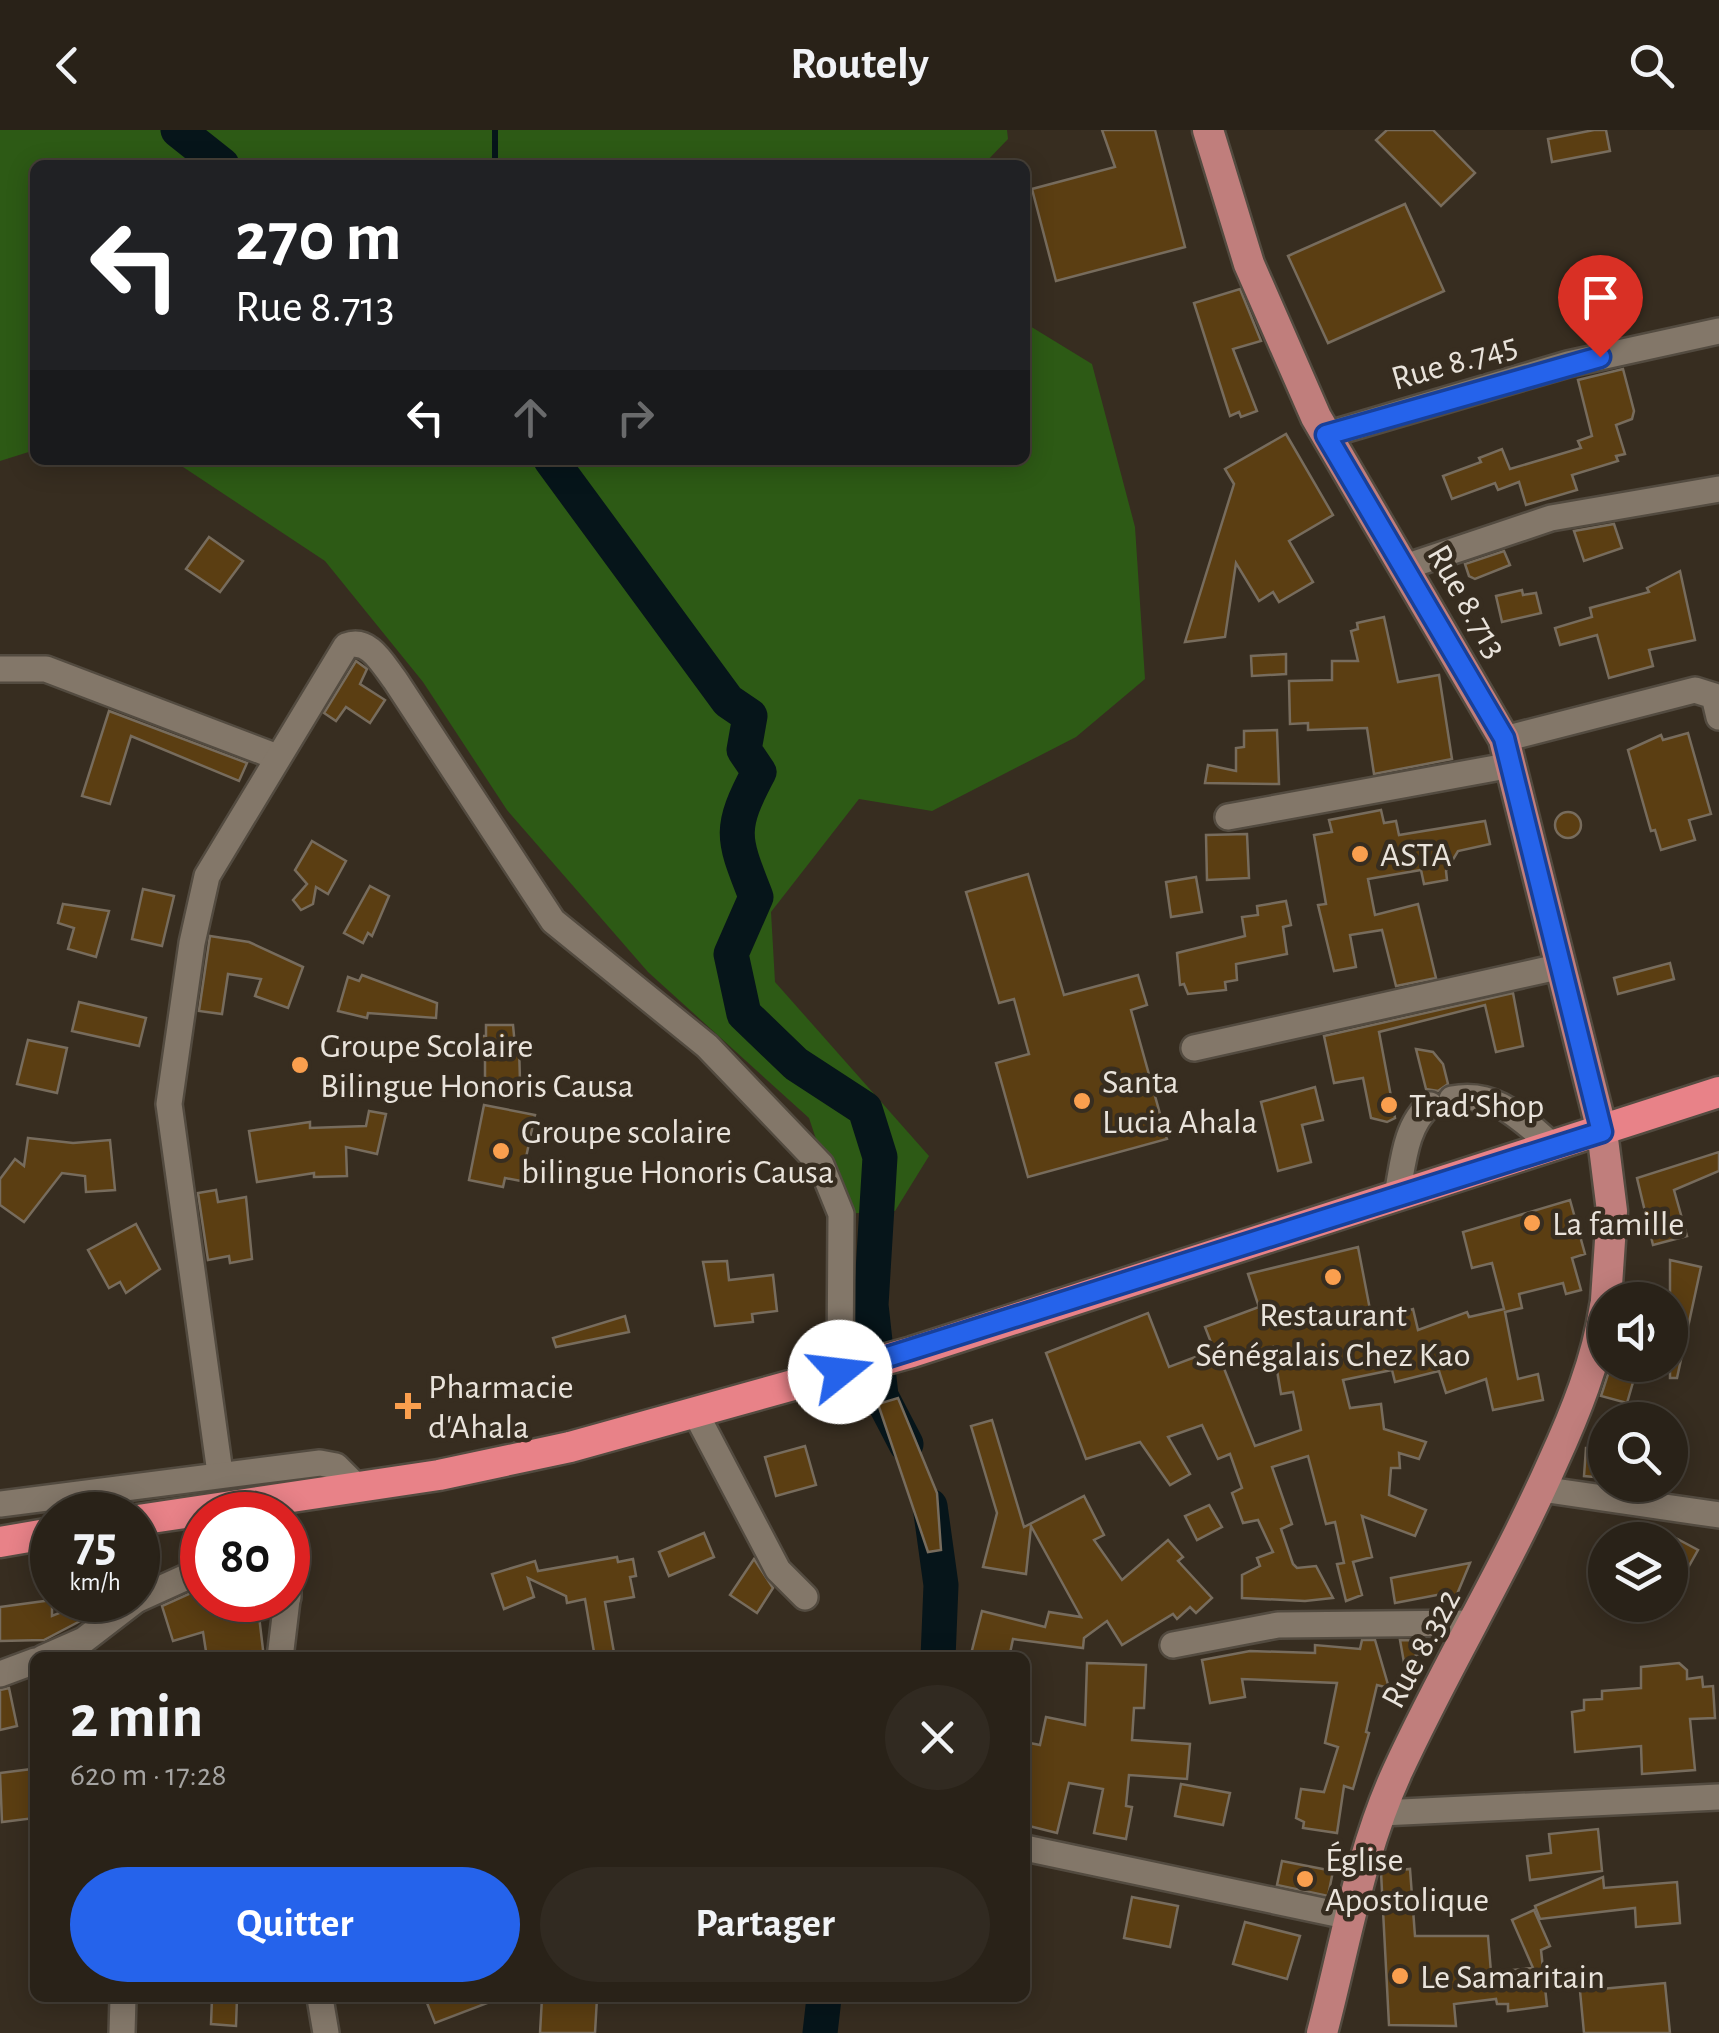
<!DOCTYPE html>
<html lang="fr">
<meta charset="utf-8">
<style>
body{margin:0;font-family:"Alegreya Sans",sans-serif;background:#312a21;color:#f1f3f6;height:100vh;display:flex;flex-direction:column;font-size:38px;white-space:nowrap}
*{box-sizing:border-box;margin:0}
p{font-size:32px;color:#a5a4a2}
.icon{flex:none;width:55px;height:55px;fill:none;stroke:currentColor;stroke-width:2;stroke-linecap:round;stroke-linejoin:round}
.map{position:relative;flex:1;overflow:hidden}
.drawer{position:absolute;left:30px;top:1522px;width:1000px;height:350px;display:flex;flex-direction:column;background:#292218;border-radius:15px;box-shadow:0 5px 25px #0003,0 0 0 2px #453f37}
.drawer>*{flex:none}
.hud{position:absolute;left:30px;top:30px;width:1000px;height:305px;border-radius:15px;box-shadow:0 5px 25px #0003,0 0 0 2px #453f37;background:#202124;color:#fff;overflow:hidden}
.fabs{position:absolute;left:1588px;top:1152px;display:grid;gap:20px}
.fabs a{display:grid;place-items:center;width:100px;height:100px;border-radius:50%;background:#292218;box-shadow:0 5px 25px #0003,0 0 0 2px #453f37;font-size:50px}
.speed{position:absolute;left:30px;top:1362px;display:flex;gap:20px;font-size:50px;font-weight:700;text-align:center}
.speed>*{display:grid;place-content:center;width:130px;height:130px;border-radius:50%;background:#292218;box-shadow:0 5px 25px #0003,0 0 0 2px #453f37;line-height:1}
.speed small{font-size:25px;font-weight:400}
.speed .limit{border:15px solid #d22;background:#fff;color:#111}
.pin{position:absolute;display:grid;place-items:center;width:85px;height:85px;color:#fff;margin:-102px -42px;border-radius:50% 50% 50% 0;rotate:-45deg;box-shadow:0 0 10px #0007}
.pin .icon{rotate:45deg}
.me{position:absolute;width:110px;margin:-55px;rotate:74deg;stroke-linejoin:round;filter:drop-shadow(0 0 8px #0008)}
.turn{display:flex;align-items:center;gap:35px;height:210px;padding:0 40px;font-size:45px}
.turn .icon{width:130px;height:130px;stroke-width:2.5}
.turn b{display:block;font-size:70px;line-height:85px}
.lanes{display:flex;align-items:center;height:95px;padding:0 40px;background:#0003;justify-content:center;gap:50px;direction:ltr}
.lanes .off{opacity:.35}
.round{display:grid;place-items:center;flex:none;width:105px;height:105px;border-radius:52px;background:#312a21}
.head{display:flex;align-items:center;justify-content:space-between;height:170px;padding:0 40px}
h1{font-size:60px;font-weight:700;line-height:75px}
.action{display:flex;gap:20px;margin-top:auto;padding:20px 40px}
.action a{flex:1;height:115px;border-radius:60px;background:#2563eb;color:#fff;font-size:40px;font-weight:700;line-height:115px;text-align:center}
.action a+a{background:#312a21;color:#f1f3f6}
header{display:flex;justify-content:space-between;align-items:center;height:130px;padding:0 40px;background:#292218;font-size:45px;font-weight:700}
.map>svg:first-child{display:block}
</style>
<header><svg class="icon" aria-label="back" viewBox="0 0 24 24"><path d="M15 5l-7 7 7 7"/></svg>Routely<svg class="icon" aria-label="search" viewBox="0 0 24 24"><circle cx="10" cy="10" r="6"/><path d="M15 15l6 6"/></svg></header>
<div class="map">
<svg width="1719" height="1903" viewBox="0 0 1719 1903">
<rect width="100%" height="100%" fill="#372d20"/>
<g fill="#2d5a15">
<polygon points="0,0 1007,0 1008,9 983,35 35,35 35,320 0,331"/>
<polygon points="1025,193 1092,234 1135,397 1145,549 1076,607 932,681 859,669 771,782 775,852 929,1026 895,1081 841,1084 809,988 648,842 507,680 423,552 325,431 177,333 166,330 1025,330"/>
</g>
<g fill="none" stroke-linecap="round" stroke-linejoin="round">
<polyline stroke="#06151a" stroke-width="6" points="495,35 495,0"/>
<g stroke="#06151a" stroke-width="35">
<polyline points="178,0 222,35"/>
<path d="M551,330l177,241 22,15 -6,34 15,22c-31,58 -26,66 -3,125l-25,57 13,60 52,50 69,45 15,48 -9,148 10,91 25,48"/>
<polyline points="930,1376 941,1455 938,1528"/>
<polyline points="820,1903 824,1868"/>
</g>
</g>
<g fill="#5b3e12" stroke="#776c5d" stroke-width="2.5" fill-rule="evenodd">
<polygon points="1102,0 1155,0 1185,117 1056,151 1032,59 1115,37"/>
<polygon points="1387,0 1433,0 1475,43 1441,76 1376,10"/>
<polygon points="1594,0 1606,0 1610,21 1552,32 1548,9"/>
<polygon points="1405,74 1444,161 1328,213 1288,126"/>
<polygon points="1240,159 1261,211 1233,219 1257,281 1241,287 1239,282 1230,286 1194,173"/>
<polygon points="1623,239 1634,281 1632,289 1616,295 1625,324 1616,326 1618,331 1572,345 1577,360 1526,375 1519,352 1498,360 1495,353 1452,369 1443,346 1481,332 1479,328 1502,319 1510,339 1581,318 1578,311 1592,306 1578,250"/>
<polygon points="1286,304 1333,385 1289,411 1313,452 1279,472 1273,462 1259,471 1236,433 1225,507 1185,512 1234,354 1225,339"/>
<polygon points="1614,394 1622,418 1584,431 1574,401"/>
<polygon points="209,407 243,431 220,462 186,439"/>
<polygon points="1504,421 1510,435 1475,449 1469,446 1465,434"/>
<polygon points="1680,441 1695,510 1649,520 1653,536 1609,548 1597,505 1560,515 1555,498 1592,487 1590,478 1649,462 1647,458"/>
<polygon points="1522,460 1523,465 1536,463 1541,483 1502,492 1496,466"/>
<polygon points="1384,487 1398,552 1439,545 1452,629 1374,644 1367,598 1308,600 1308,593 1290,594 1289,551 1332,550 1332,531 1358,531 1351,501 1358,499 1357,493"/>
<polygon points="1286,524 1286,544 1252,546 1251,526"/>
<polygon points="356,531 367,539 360,554 385,570 370,593 346,577 336,591 324,583"/>
<polygon points="109,581 247,633 239,651 131,606 110,674 82,666"/>
<polygon points="1277,600 1279,654 1205,653 1208,635 1236,641 1236,618 1244,617 1244,601"/>
<polygon points="1688,603 1711,684 1689,690 1695,710 1661,720 1655,700 1651,701 1628,620 1661,605 1663,610"/>
<polygon points="1381,680 1384,693 1396,691 1399,705 1485,691 1490,714 1458,721 1446,741 1447,750 1424,754 1421,740 1368,749 1375,785 1418,774 1436,848 1396,856 1382,800 1350,805 1356,837 1334,841 1318,775 1326,774 1314,705 1332,702 1329,690"/>
<circle cx="1568" cy="695" r="13"/>
<polygon points="1247,704 1249,748 1207,750 1206,705"/>
<polygon points="312,711 346,731 328,764 316,757 313,774 301,780 293,770 307,754 295,740"/>
<polygon points="1028,744 1064,865 1138,845 1147,875 1131,880 1167,1009 1028,1047 996,933 1029,924 1014,869 999,873 966,762"/>
<polygon points="1196,747 1202,782 1171,787 1166,752"/>
<polygon points="370,756 389,766 372,806 368,803 363,813 344,803"/>
<polygon points="143,759 174,766 162,816 132,809"/>
<polygon points="1286,771 1291,795 1283,797 1287,824 1236,834 1237,850 1225,852 1226,860 1188,864 1184,854 1180,855 1177,823 1245,806 1242,787 1258,785 1257,776"/>
<polygon points="63,774 109,781 96,827 68,819 74,798 58,793"/>
<polygon points="210,806 249,812 303,837 288,878 255,866 261,849 228,844 222,884 199,881"/>
<polygon points="1670,833 1674,849 1618,864 1614,848"/>
<polygon points="362,845 437,873 436,888 368,883 367,888 338,881 348,847 359,851"/>
<polygon points="1513,863 1523,916 1496,922 1485,875 1379,902 1395,988 1387,992 1371,988 1363,948 1334,953 1324,906"/>
<polygon points="79,872 146,888 139,916 72,901"/>
<polygon points="486,895 513,895 515,916 519,916 520,951 485,951 485,924 477,924 477,906 486,906"/>
<polygon points="28,910 67,918 57,963 17,954"/>
<polygon points="1416,919 1433,922 1443,934 1448,954 1438,961 1426,959"/>
<polygon points="1315,957 1323,990 1302,995 1311,1032 1278,1041 1261,972"/>
<polygon points="484,975 535,985 521,1051 505,1048 503,1057 469,1050"/>
<polygon points="369,981 386,984 377,1024 346,1017 347,1046 314,1047 314,1043 257,1052 249,1001 310,992 310,998 366,996"/>
<polygon points="28,1008 73,1013 110,1010 115,1060 86,1062 85,1046 62,1043 24,1092 0,1075 0,1049 15,1029 24,1036"/>
<polygon points="1719,1022 1719,1041 1674,1060 1687,1106 1653,1115 1637,1048"/>
<polygon points="216,1060 218,1072 246,1067 252,1129 230,1133 229,1126 208,1130 198,1063"/>
<path d="M1570,1070l15,54 -13,4 9,32 -15,4 -3,-11 -44,11 3,14 -17,4 13,67 20,-5 5,26 -50,10 -7,-31 -40,14 -7,-22 -44,11 -3,-12 -49,10 7,28 31,-4 3,25 42,13 -7,17 -20,-6 1,15h-9l-2,27 37,15 -11,26 -53,-20 10,41 -19,5 9,33 -16,6 -9,-37 7,-1 -9,-41 -9,2 -18,-68 -36,11 20,57 -11,5 12,35 4,4 19,-2 17,32 -28,3 -63,-3v-23l18,-9 -3,-8 16,-6 -15,-32 -15,3 -11,-30 10,-5 -12,-34 -12,5 -16,-34 -34,12 22,37 -20,11 -30,-43 -54,17 -40,-106 102,-40 21,54 45,-17 -9,-23 54,-20 -11,-33 110,-27 14,73 41,-11 5,21 49,-18 2,5 35,-8 -12,-46 -20,5 -9,-36zM1273,1217l8,47 12,-2 8,38 -46,16 -32,-80z"/>
<polygon points="136,1094 160,1139 126,1163 120,1152 109,1158 88,1120"/>
<polygon points="1670,1130 1701,1137 1677,1248 1670,1248"/>
<polygon points="727,1131 729,1150 773,1145 777,1181 752,1184 753,1192 715,1196 703,1132"/>
<polygon points="625,1186 629,1202 556,1217 553,1208"/>
<polygon points="1611,1235 1638,1235 1627,1273 1601,1266"/>
<polygon points="898,1268 937,1363 941,1420 928,1422 878,1274"/>
<polygon points="992,1290 1024,1397 1084,1366 1104,1405 1094,1410 1122,1450 1168,1410 1183,1427 1178,1431 1212,1468 1196,1483 1190,1477 1177,1489 1173,1484 1122,1515 1107,1491 1084,1508 1083,1518 1013,1509 1009,1528 970,1528 982,1481 1045,1497 1049,1482 1081,1487 1031,1396 1026,1444 983,1437 997,1383 971,1296"/>
<polygon points="805,1316 816,1355 776,1366 765,1327"/>
<polygon points="1586,1318 1605,1318 1605,1348 1584,1346"/>
<polygon points="1209,1375 1222,1397 1197,1410 1185,1386"/>
<polygon points="704,1403 714,1427 669,1446 659,1422"/>
<polygon points="1670,1405 1698,1420 1685,1443 1670,1435"/>
<polygon points="617,1427 618,1432 633,1429 636,1446 630,1447 634,1467 605,1472 615,1528 595,1528 585,1469 567,1473 566,1466 528,1448 534,1467 504,1479 492,1444 535,1431 538,1441"/>
<polygon points="754,1429 773,1458 757,1483 730,1465"/>
<polygon points="1470,1433 1455,1469 1442,1470 1442,1464 1395,1473 1391,1448"/>
<polygon points="202,1458 202,1470 271,1470 269,1483 259,1486 264,1528 207,1528 203,1502 173,1511 162,1476"/>
<polygon points="52,1470 52,1486 79,1475 84,1489 44,1510 0,1511 0,1477"/>
<polygon points="1362,1510 1375,1510 1389,1558 1377,1555 1366,1602 1369,1603 1353,1659 1344,1656 1337,1703 1303,1698 1304,1692 1296,1688 1301,1659 1324,1662 1338,1617 1325,1613 1337,1553 1242,1549 1245,1567 1210,1573 1202,1530 1250,1521 1315,1523 1315,1515 1360,1519"/>
<polygon points="1400,1510 1428,1511 1424,1526 1416,1524 1408,1555"/>
<polygon points="1087,1533 1146,1535 1144,1578 1134,1578 1132,1610 1190,1614 1187,1649 1129,1645 1126,1676 1132,1677 1126,1709 1094,1703 1103,1659 1069,1653 1057,1703 1025,1695 1025,1612 1040,1615 1046,1587 1085,1595"/>
<polygon points="1679,1533 1687,1540 1687,1549 1702,1547 1703,1557 1713,1556 1715,1588 1690,1589 1695,1640 1642,1644 1641,1616 1575,1622 1572,1582 1584,1580 1584,1570 1602,1569 1602,1561 1641,1558 1641,1537"/>
<polygon points="9,1558 17,1596 0,1600 0,1560"/>
<polygon points="32,1639 35,1688 2,1692 0,1643"/>
<polygon points="1181,1654 1230,1663 1223,1695 1175,1686"/>
<polygon points="1598,1699 1602,1741 1530,1750 1527,1726 1551,1723 1549,1704"/>
<polygon points="1282,1731 1333,1741 1328,1766 1277,1755"/>
<polygon points="1410,1739 1415,1806 1488,1806 1491,1842 1533,1838 1512,1790 1534,1780 1550,1816 1541,1820 1547,1876 1508,1881 1508,1874 1497,1874 1496,1869 1454,1874 1456,1896 1389,1895 1381,1742"/>
<polygon points="1603,1747 1604,1758 1677,1752 1680,1793 1636,1797 1635,1778 1540,1789 1535,1776"/>
<polygon points="1132,1767 1178,1776 1170,1817 1124,1808"/>
<polygon points="1245,1792 1300,1806 1287,1849 1233,1834"/>
<polygon points="1665,1853 1670,1903 1584,1903 1580,1861"/>
<polygon points="212,1868 237,1868 236,1896 211,1894"/>
<polygon points="425,1868 498,1868 498,1869 435,1893"/>
<polygon points="542,1868 597,1868 595,1903 540,1903"/>
</g>
<g fill="none" stroke-linecap="round" stroke-linejoin="round">
<defs>
<g id="minor">
<polyline points="1326,305 1568,234 1719,201"/>
<polyline points="1405,437 1551,388 1719,359"/>
<polyline points="0,539 46,539 277,627"/>
<polyline points="1504,609 1695,560 1714,566 1719,587"/>
<polyline points="1228,687 1512,635"/>
<polyline points="1194,918 1562,836"/>
<path d="M1452,969c44,-9 70,21 101,47"/>
<path d="M1397,1065c6,-30 8,-70 33,-90"/>
<polyline points="695,1282 778,1440 805,1467"/>
<path d="M220,1343l-51,-369 23,-161 15,-67 139,-230c23,-9 36,17 49,34l158,241 154,125 114,119 20,49 -1,158"/>
<polyline points="1541,1359 1719,1385"/>
<polyline points="0,1374 320,1333 336,1336 356,1356"/>
<polyline points="288,1467 288,1416"/>
<polyline points="138,1469 202,1440"/>
<polyline points="1173,1515 1278,1495 1475,1493"/>
<polyline points="43,1528 84,1510 136,1470"/>
<polyline points="280,1528 287,1470"/>
<polyline points="0,1544 35,1531"/>
<polyline points="1381,1683 1719,1667"/>
<polyline points="1025,1718 1351,1787"/>
<polyline points="320,1868 326,1903"/>
<polyline points="122,1903 123,1868"/>
</g>
<g id="major">
<polyline points="1208,0 1249,134 1316,287 1504,609 1602,1001 1612,1081 1606,1170"/>
<path d="M1322,1903c23,-87 38,-181 76,-263 48,-104 108,-202 154,-306 23,-50 45,-104 53,-158"/>
</g>
<g id="highway">
<polyline points="138,1390 439,1345 570,1317 912,1222 1719,962"/>
<polyline points="0,1412 52,1403"/>
</g>
</defs>
<use href="#minor" stroke="#534b40" stroke-width="30"/>
<use href="#major" stroke="#534b40" stroke-width="35"/>
<use href="#highway" stroke="#534b40" stroke-width="35"/>
<use href="#minor" stroke="#837769" stroke-width="25"/>
<use href="#major" stroke="#c07e7c" stroke-width="30"/>
<use href="#highway" stroke="#e88288" stroke-width="30"/>
</g>
<g fill="none" stroke-linecap="round" stroke-linejoin="round">
<defs>
<polyline id="route" points="840,1242 1602,1002 1504,608 1326,305 1600,227"/>
</defs>
<use href="#route" stroke="#184099" stroke-width="25"/>
<use href="#route" stroke="#2563eb" stroke-width="18"/>
</g>
<g fill="#fa9f4e" stroke="#372d20" stroke-width="4">
<circle cx="1360" cy="724" r="10"/>
<circle cx="300" cy="935" r="10"/>
<circle cx="1082" cy="971" r="10"/>
<circle cx="1389" cy="975" r="10"/>
<circle cx="501" cy="1021" r="10"/>
<circle cx="1532" cy="1093" r="10"/>
<circle cx="1333" cy="1147" r="10"/>
<path d="M403 1261h10v10h10v10h-10v10h-10v-10h-10v-10h10z"/>
<circle cx="1305" cy="1749" r="10"/>
<circle cx="1400" cy="1846" r="10"/>
</g>
<g text-anchor="middle" stroke-width="9" stroke-linejoin="round" paint-order="stroke">
<g font-size="35" fill="#e9e3db" stroke="#372d20">
<text transform="translate(1454 231) rotate(-16)" y="12">Rue 8.745</text>
<text transform="translate(1468 471) rotate(60)" y="12">Rue 8.713</text>
<text transform="translate(1420 1518) rotate(-62)" y="12">Rue 8.322</text>
</g>
<g font-size="35" fill="#e9e3db" stroke="#372d20" text-anchor="start">
<text x="1380" y="736">ASTA</text>
<text x="320" y="927">Groupe Scolaire<tspan x="320" dy="40">Bilingue Honoris Causa</tspan></text>
<text x="1102" y="963">Santa<tspan x="1102" dy="40">Lucia Ahala</tspan></text>
<text x="1409" y="987">Trad'Shop</text>
<text x="521" y="1013">Groupe scolaire<tspan x="521" dy="40">bilingue Honoris Causa</tspan></text>
<text x="1552" y="1105">La famille</text>
<text x="1333" y="1196" text-anchor="middle">Restaurant<tspan x="1333" dy="40">Sénégalais Chez Kao</tspan></text>
<text x="428" y="1268">Pharmacie<tspan x="428" dy="40">d'Ahala</tspan></text>
<text x="1325" y="1741">Église<tspan x="1325" dy="40">Apostolique</tspan></text>
<text x="1420" y="1858">Le Samaritain</text>
</g>
</g>
</svg>
<div class="fabs">
<a><svg class="icon" aria-label="sound" viewBox="0 0 24 24"><path d="M4 9h4l5-4v14l-5-4H4zM17 9q2 3 0 6"/></svg></a>
<a><svg class="icon" aria-label="search" viewBox="0 0 24 24"><circle cx="10" cy="10" r="6"/><path d="M15 15l6 6"/></svg></a>
<a><svg class="icon" aria-label="layers" viewBox="0 0 24 24"><path d="M12 4l9 5-9 5-9-5zM3 14l9 5 9-5"/></svg></a>
</div>
<div class="speed"><div>75<small>km/h</small></div><div class="limit">80</div></div>
<div class="pin" style="left:1600px;top:227px;background:#d93025"><svg class="icon" aria-label="arrive" viewBox="0 0 24 24"><path d="M6 21V4h12l-3 4 3 4H6"/></svg></div>
<svg class="me" style="left:840px;top:1242px" viewBox="-20 -20 40 40"><circle r="19" fill="#fff"/><path d="M0-13L10 11 0 6-10 11z" fill="#2563eb"/></svg>
<div class="hud">
<div class="turn"><svg class="icon" aria-label="left" viewBox="0 0 24 24"><path d="M17 20v-9H6M10 6l-5 5 5 5"/></svg><div><b>270 m</b>Rue 8.713</div></div>
<div class="lanes"><svg class="icon" aria-label="left" viewBox="0 0 24 24"><path d="M17 20v-9H6M10 6l-5 5 5 5"/></svg><svg class="icon off" aria-label="ahead" viewBox="0 0 24 24"><path d="M12 20V5M6 11l6-6 6 6"/></svg><svg class="icon off" aria-label="right" viewBox="0 0 24 24"><path d="M7 20v-9h11M14 6l5 5-5 5"/></svg></div>
</div>
<section class="drawer">
<div class="head"><div><h1>2 min</h1><p>620 m · 17:28</p></div><a class="round"><svg class="icon" aria-label="close" viewBox="0 0 24 24"><path d="M6 6l12 12M18 6L6 18"/></svg></a></div>
<div class="action"><a>Quitter</a><a>Partager</a></div>
</section>
</div>
